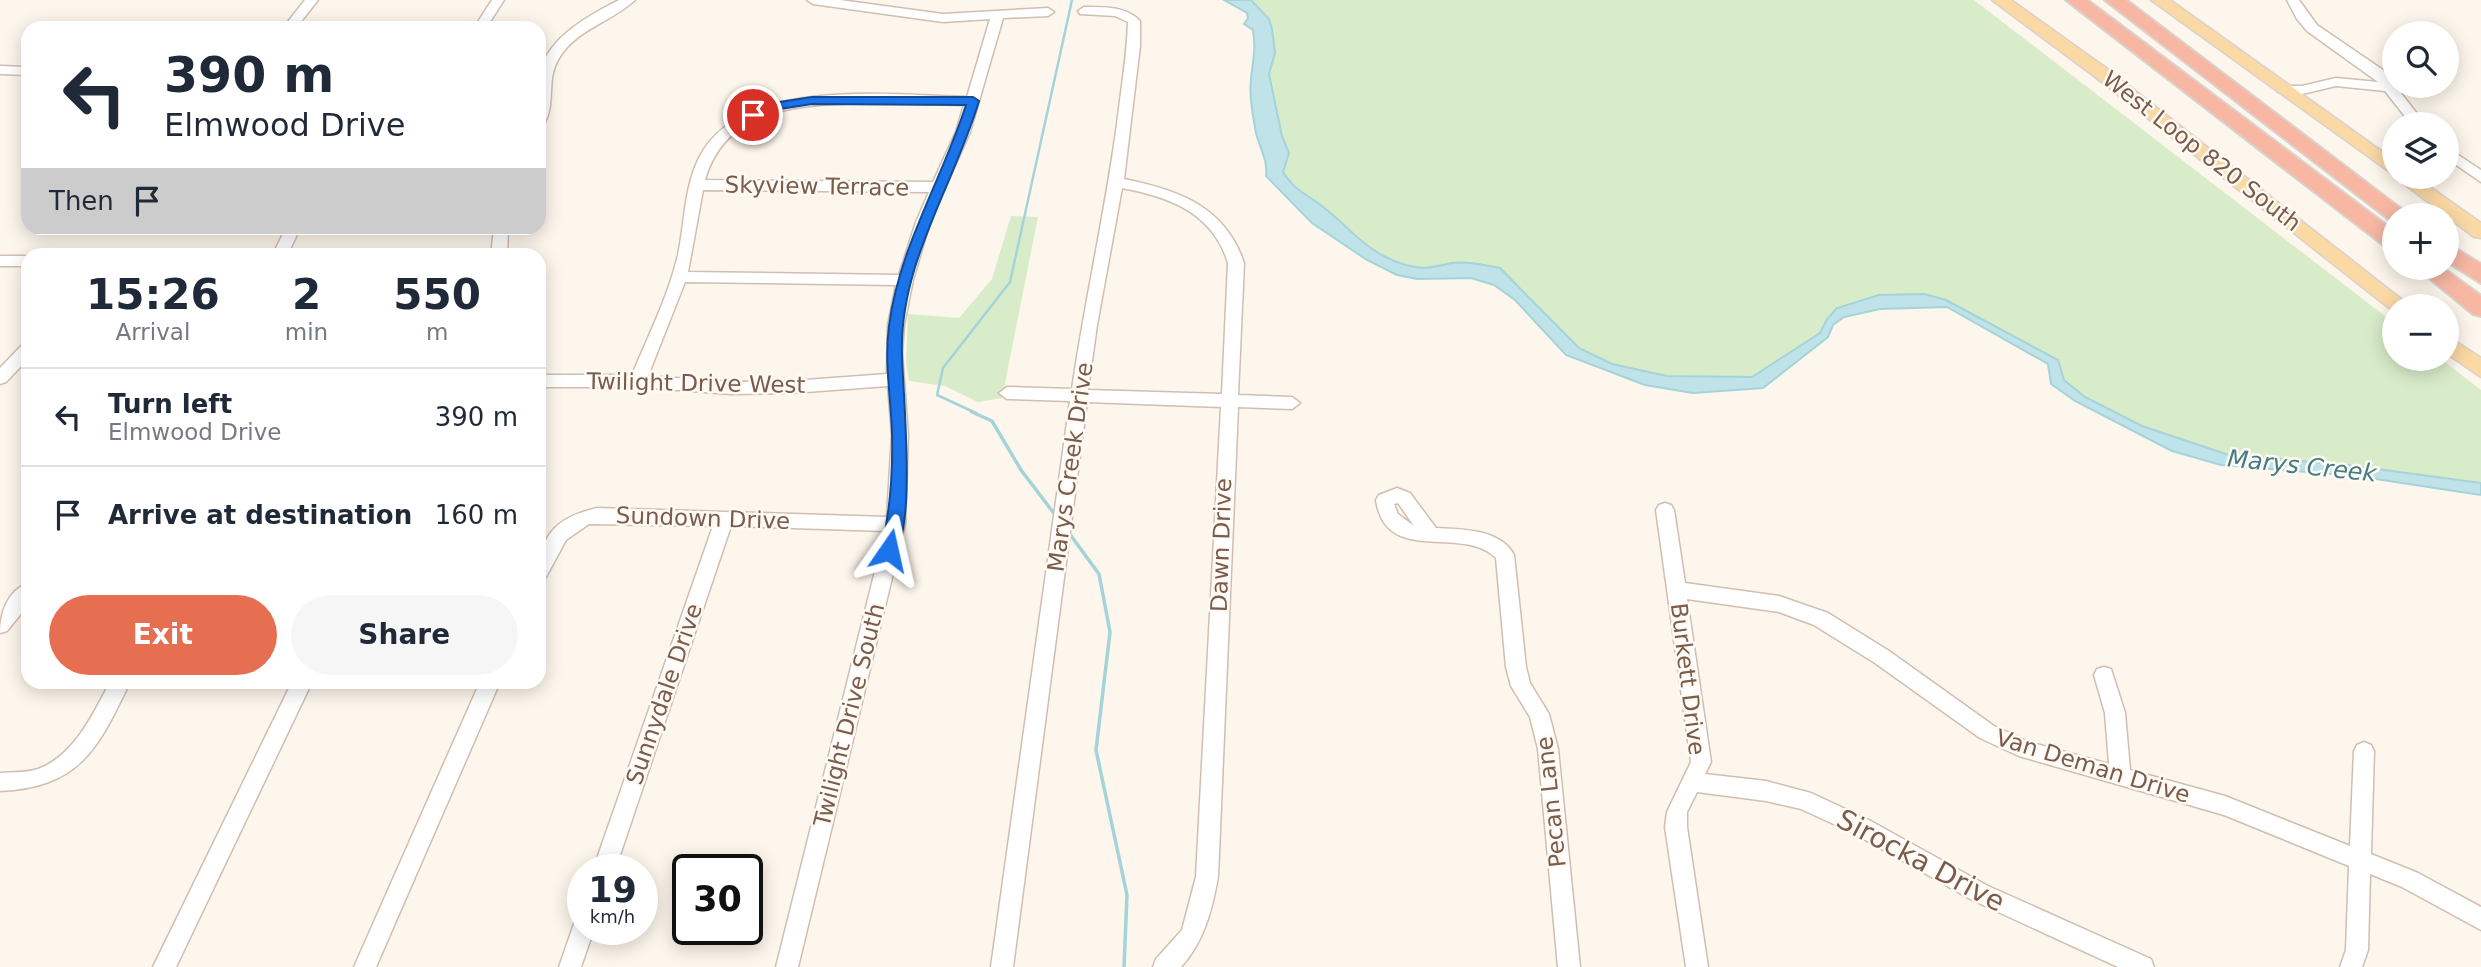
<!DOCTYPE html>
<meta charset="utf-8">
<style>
body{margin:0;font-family:"DejaVu Sans",sans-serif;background:#f6f6f7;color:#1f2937;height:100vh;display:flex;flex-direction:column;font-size:26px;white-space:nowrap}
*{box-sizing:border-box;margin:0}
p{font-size:23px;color:#747a83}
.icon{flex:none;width:38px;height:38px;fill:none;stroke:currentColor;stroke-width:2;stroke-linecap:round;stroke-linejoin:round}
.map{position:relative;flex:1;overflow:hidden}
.drawer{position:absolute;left:21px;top:248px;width:525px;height:441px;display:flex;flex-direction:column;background:#fff;border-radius:21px;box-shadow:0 4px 18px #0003}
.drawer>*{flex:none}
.guide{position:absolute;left:21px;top:21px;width:525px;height:214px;border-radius:21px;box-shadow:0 4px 18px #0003;background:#fff;color:#1f2937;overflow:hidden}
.tools{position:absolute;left:2382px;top:21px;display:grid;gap:14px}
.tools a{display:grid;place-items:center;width:77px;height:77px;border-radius:50%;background:#fff;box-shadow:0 4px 18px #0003;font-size:35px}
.speed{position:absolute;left:567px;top:854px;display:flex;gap:14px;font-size:35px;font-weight:700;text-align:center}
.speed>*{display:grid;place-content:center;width:91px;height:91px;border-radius:50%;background:#fff;box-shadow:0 4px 18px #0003;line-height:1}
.speed small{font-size:18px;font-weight:400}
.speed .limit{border:4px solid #111;border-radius:10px;background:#fff;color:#111}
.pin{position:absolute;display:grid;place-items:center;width:60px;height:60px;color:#fff;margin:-30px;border:4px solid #fff;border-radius:50%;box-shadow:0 2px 7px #0007}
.me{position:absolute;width:77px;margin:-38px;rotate:11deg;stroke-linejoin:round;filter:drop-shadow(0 0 5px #0008)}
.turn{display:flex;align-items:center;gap:24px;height:147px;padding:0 28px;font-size:32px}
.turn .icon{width:91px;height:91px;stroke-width:2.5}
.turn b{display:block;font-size:49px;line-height:60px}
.then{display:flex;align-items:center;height:66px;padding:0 28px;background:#0003;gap:14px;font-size:26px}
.eta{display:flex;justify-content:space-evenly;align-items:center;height:119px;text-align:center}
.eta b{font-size:42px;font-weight:800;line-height:49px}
.primary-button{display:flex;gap:14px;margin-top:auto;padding:14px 28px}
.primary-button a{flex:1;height:80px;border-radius:42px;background:#e76f51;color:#fff;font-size:28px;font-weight:800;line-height:80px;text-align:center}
.primary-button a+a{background:#f6f6f7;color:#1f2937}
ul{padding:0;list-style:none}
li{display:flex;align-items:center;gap:21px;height:98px;padding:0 28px;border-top:2px solid #e0e1e3}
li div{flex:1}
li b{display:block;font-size:26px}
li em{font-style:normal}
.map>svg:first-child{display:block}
</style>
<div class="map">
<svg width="2481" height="967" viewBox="0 0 2481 967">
<rect width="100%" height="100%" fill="#fdf6ec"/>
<g fill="#d8ecc9">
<polygon points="1251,0 1974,0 2394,323 2394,359 2441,359 2481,390 2481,483 2347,465 2229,455 2142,426 2085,397 2064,380 2058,360 1946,300 1879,295 1837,308 1827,319 1820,333 1752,377 1667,376 1612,364 1579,348 1519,286 1452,263 1437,268 1411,267 1384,256 1357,240 1318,203 1296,191 1283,172 1289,153 1282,136 1269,73 1275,53 1258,6"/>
<polygon points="1011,216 1038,217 1002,398 978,402 945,386 909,381 906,362 908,314 959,318 992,279"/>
</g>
<path fill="#bfe3e8" stroke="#a5d3da" stroke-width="2" d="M1224,0h27l18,19 3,10 3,24 -6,21 13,62 7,17 -6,19c12,18 18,19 35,31 33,24 48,52 92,63 15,4 27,0 42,-3 15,-2 33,2 48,5l79,80 33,16 55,12 85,1 68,-44 7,-14 10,-11 42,-13 45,-1 22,6 112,60 6,20 21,17 57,29 87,29 118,10 134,18v12l-125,-19 -135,-11 -49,-14 -97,-50 -24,-17 -3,-20 -101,-57 -67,2 -36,8 -11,8 -5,12 -65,51 -70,5 -48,-8 -79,-30 -51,-55 -21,-15 -23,-7 -54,1 -20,-4 -30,-15 -55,-37 -46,-47c2,-16 -6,-27 -10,-43 -3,-17 -7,-37 -5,-54 2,-19 5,-31 2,-49l-9,-6 4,-6 -1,-5z"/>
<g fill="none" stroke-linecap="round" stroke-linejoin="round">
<polyline stroke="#a5d3da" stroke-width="2.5" points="976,413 937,395 943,368 1010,282 1072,0"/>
<g stroke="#a5d3da" stroke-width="3.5">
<polyline points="972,412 992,421 1021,470 1056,516"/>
<polyline points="1069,533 1099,574 1110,632 1096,750 1127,895 1124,967"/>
</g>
<defs>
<g id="minor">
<polygon points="305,0 318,0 296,28 283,28"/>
<polygon points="492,0 504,0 486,28 474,28"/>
<path d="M619,0h16c-23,22 -60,29 -77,60 -12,20 -2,44 -14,64l-5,1c0,-16 -4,-38 1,-54 10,-35 50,-56 79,-71z"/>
<path d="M807,0h33l103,14 105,-6 6,4 -6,4 -45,2 -33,114 -40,90 -17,58 -9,45 -2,28 6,82 -3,89 -107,443h-22l109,-436 -154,-5 -116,344h-22l120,-344 -124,-2 -23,16 -20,37 -7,3c0,-44 15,-62 58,-72l290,9 5,-82 -4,-49 -96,7 -61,1 -93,-7h-99v-12h93c16,-39 36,-78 46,-120 7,-33 6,-67 21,-97 41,-82 192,-63 268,-61l23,-78 -47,3 -130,-18zM873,103l91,2 -8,27 -23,50 -228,-2c21,-76 102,-76 168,-77zM703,190l226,2 -13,30 -17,53 -211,-3zM685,282l211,3 -8,40 -1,49 -95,7 -61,1 -83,-6z"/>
<polygon points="2287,0 2299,0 2317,25 2383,70 2425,124 2411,124 2385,91 2336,86 2302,94 2278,92 2278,86 2302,86 2336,78 2378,82 2307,31 2297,19"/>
<path d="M1084,7c20,0 42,-1 56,14v25l-16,133c54,11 101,27 120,84l-6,132 54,2 8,6 -8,6 -54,-2 -20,470c-6,33 -14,65 -37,90h-28l3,-8 26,-29 14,-53 25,-470 -134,-5 -74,565h-22l79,-566 -63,-2 -8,-6 8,-6 65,2c13,-89 33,-176 45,-265 4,-34 10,-68 11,-102l-13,-6 -35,-2 -2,-3zM1122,188c48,9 91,25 106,75l-6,131 -134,-4 9,-65z"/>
<polygon points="0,66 28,67 28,75 0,74"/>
<polygon points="2446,147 2481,170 2481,182 2446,158"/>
<polygon points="286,228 300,228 287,256 272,256"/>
<polygon points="494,228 508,228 507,256 491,256"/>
<rect x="0" y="256" width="28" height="10"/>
<polygon points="28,343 28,359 6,382 0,384 0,368 22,345"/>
<path d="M1397,488l13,5 26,35c25,1 65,1 78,27l12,112 4,16 19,31 9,35 22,218h-22l-20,-218 -8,-32 -19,-31 -5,-19 -10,-109c-33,-34 -110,9 -120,-58l3,-5zM1398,503l16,23 -16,-12 -4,-10z"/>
<polygon points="1665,503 1671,505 1674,510 1685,583 1779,596 1828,613 1889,651 1994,726 2029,742 2109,764 2105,713 2094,675 2097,669 2104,667 2111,669 2125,713 2130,770 2225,796 2350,846 2354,751 2357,745 2364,742 2371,745 2374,751 2371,854 2418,873 2481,907 2481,930 2402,887 2370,874 2368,950 2362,967 2340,967 2346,950 2349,866 2224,815 2019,756 1980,738 1875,663 1814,625 1779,612 1687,599 1711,762 1705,774 1766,781 1811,793 1867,819 1988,886 2151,959 2154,967 2118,967 1972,900 1853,833 1801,809 1766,801 1697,792 1687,812 1687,827 1708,967 1686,967 1665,827 1667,812 1691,762 1656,510 1659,505"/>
<path d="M28,583v22l-21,26 -7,2c0,-19 7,-42 28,-50z"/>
<path d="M110,682h20c-32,67 -50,105 -130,109v-18c12,-1 26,0 38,-4 36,-13 55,-55 72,-87z"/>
<polygon points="292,682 312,682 176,967 153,967"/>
<polygon points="480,682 500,682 376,967 354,967"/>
<polygon points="583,918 583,929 594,929 581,967 559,967 575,921"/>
</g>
<g id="major">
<polygon points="1992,0 2011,0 2106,68 2410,306 2394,306 2393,311 2094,76"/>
<polygon points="2151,0 2170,0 2394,160 2394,175"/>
<polygon points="2395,177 2416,177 2481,223 2481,238 2474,237"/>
<polygon points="2446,335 2481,358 2481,377 2446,353"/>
</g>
<g id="highway">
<polygon points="2066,0 2087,0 2394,231 2394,249 2386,247"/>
<polygon points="2105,0 2126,0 2409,215 2394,215 2394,221 2390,220"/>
<polygon points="2446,243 2481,264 2481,283 2446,261"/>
<polygon points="2417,268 2443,268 2481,296 2481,316 2473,314"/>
</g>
</defs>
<use href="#minor" stroke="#d1beb0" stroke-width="3"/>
<use href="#major" stroke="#dad1cd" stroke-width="3"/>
<use href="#highway" stroke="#dad1cd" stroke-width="4"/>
<use href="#minor" fill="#fff" fill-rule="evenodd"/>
<use href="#major" fill="#fbd9a5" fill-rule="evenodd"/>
<use href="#highway" fill="#f7b7a3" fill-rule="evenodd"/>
</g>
<path fill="#1a73e8" stroke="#114b97" stroke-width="2" d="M812,97h161l6,4c-25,84 -80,163 -77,253 0,31 17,193 -13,203l-8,-7c9,-37 12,-78 11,-117 -1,-35 -8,-71 -3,-107 10,-79 53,-146 77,-221l-154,-1 -32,5 -27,10 -6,-4 26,-12z"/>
<g text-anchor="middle" stroke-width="5" stroke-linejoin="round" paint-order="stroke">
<g font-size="23" fill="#7a5c4d" stroke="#fffaf3">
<text transform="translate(2202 151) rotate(38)" y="8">West Loop 820 South</text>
<text transform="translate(817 186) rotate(1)" y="8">Skyview Terrace</text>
<text transform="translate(696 383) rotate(1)" y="8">Twilight Drive West</text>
<text transform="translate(1070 467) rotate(-82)" y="8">Marys Creek Drive</text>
<text transform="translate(703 518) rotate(2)" y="8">Sundown Drive</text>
<text transform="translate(1221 545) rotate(-88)" y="8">Dawn Drive</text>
<text transform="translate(1688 679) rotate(83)" y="8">Burkett Drive</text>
<text transform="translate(664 694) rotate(-71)" y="8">Sunnydale Drive</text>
<text transform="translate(849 715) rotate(-76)" y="8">Twilight Drive South</text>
<text transform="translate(2093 766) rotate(17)" y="8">Van Deman Drive</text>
<text transform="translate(1551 802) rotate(-96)" y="8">Pecan Lane</text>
</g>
<g font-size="24" font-style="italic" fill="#437c86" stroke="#fffaf3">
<text transform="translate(2302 466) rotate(6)" y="8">Marys Creek</text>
</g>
<g font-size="28" fill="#7a5c4d" stroke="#fffaf3">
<text transform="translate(1921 860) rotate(28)" y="10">Sirocka Drive</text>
</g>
</g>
</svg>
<div class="tools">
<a><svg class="icon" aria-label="search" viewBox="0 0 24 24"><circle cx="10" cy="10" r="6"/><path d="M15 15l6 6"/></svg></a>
<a><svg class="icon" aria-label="layers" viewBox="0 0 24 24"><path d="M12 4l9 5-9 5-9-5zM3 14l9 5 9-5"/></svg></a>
<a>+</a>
<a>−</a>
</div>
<div class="speed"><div>19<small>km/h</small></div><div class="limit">30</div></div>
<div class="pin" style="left:753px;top:115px;background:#d93025"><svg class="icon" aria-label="arrive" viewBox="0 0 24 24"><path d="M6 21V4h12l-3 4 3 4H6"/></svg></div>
<svg class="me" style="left:889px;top:550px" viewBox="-20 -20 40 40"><path d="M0-17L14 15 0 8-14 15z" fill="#1a73e8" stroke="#fff" stroke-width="4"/></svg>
<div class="guide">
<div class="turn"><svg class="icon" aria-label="left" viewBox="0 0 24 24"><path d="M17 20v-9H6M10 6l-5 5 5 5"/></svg><div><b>390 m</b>Elmwood Drive</div></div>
<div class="then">Then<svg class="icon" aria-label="arrive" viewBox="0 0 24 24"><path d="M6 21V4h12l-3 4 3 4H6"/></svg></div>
</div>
<section class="drawer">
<div class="eta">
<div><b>15:26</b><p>Arrival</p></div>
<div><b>2</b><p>min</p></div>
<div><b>550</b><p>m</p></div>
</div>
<ul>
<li><svg class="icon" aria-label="left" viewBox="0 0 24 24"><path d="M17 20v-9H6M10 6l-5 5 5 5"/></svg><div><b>Turn left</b><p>Elmwood Drive</p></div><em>390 m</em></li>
<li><svg class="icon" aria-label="arrive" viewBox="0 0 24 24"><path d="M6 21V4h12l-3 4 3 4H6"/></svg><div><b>Arrive at destination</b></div><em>160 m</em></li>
</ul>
<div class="primary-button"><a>Exit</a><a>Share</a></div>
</section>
</div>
